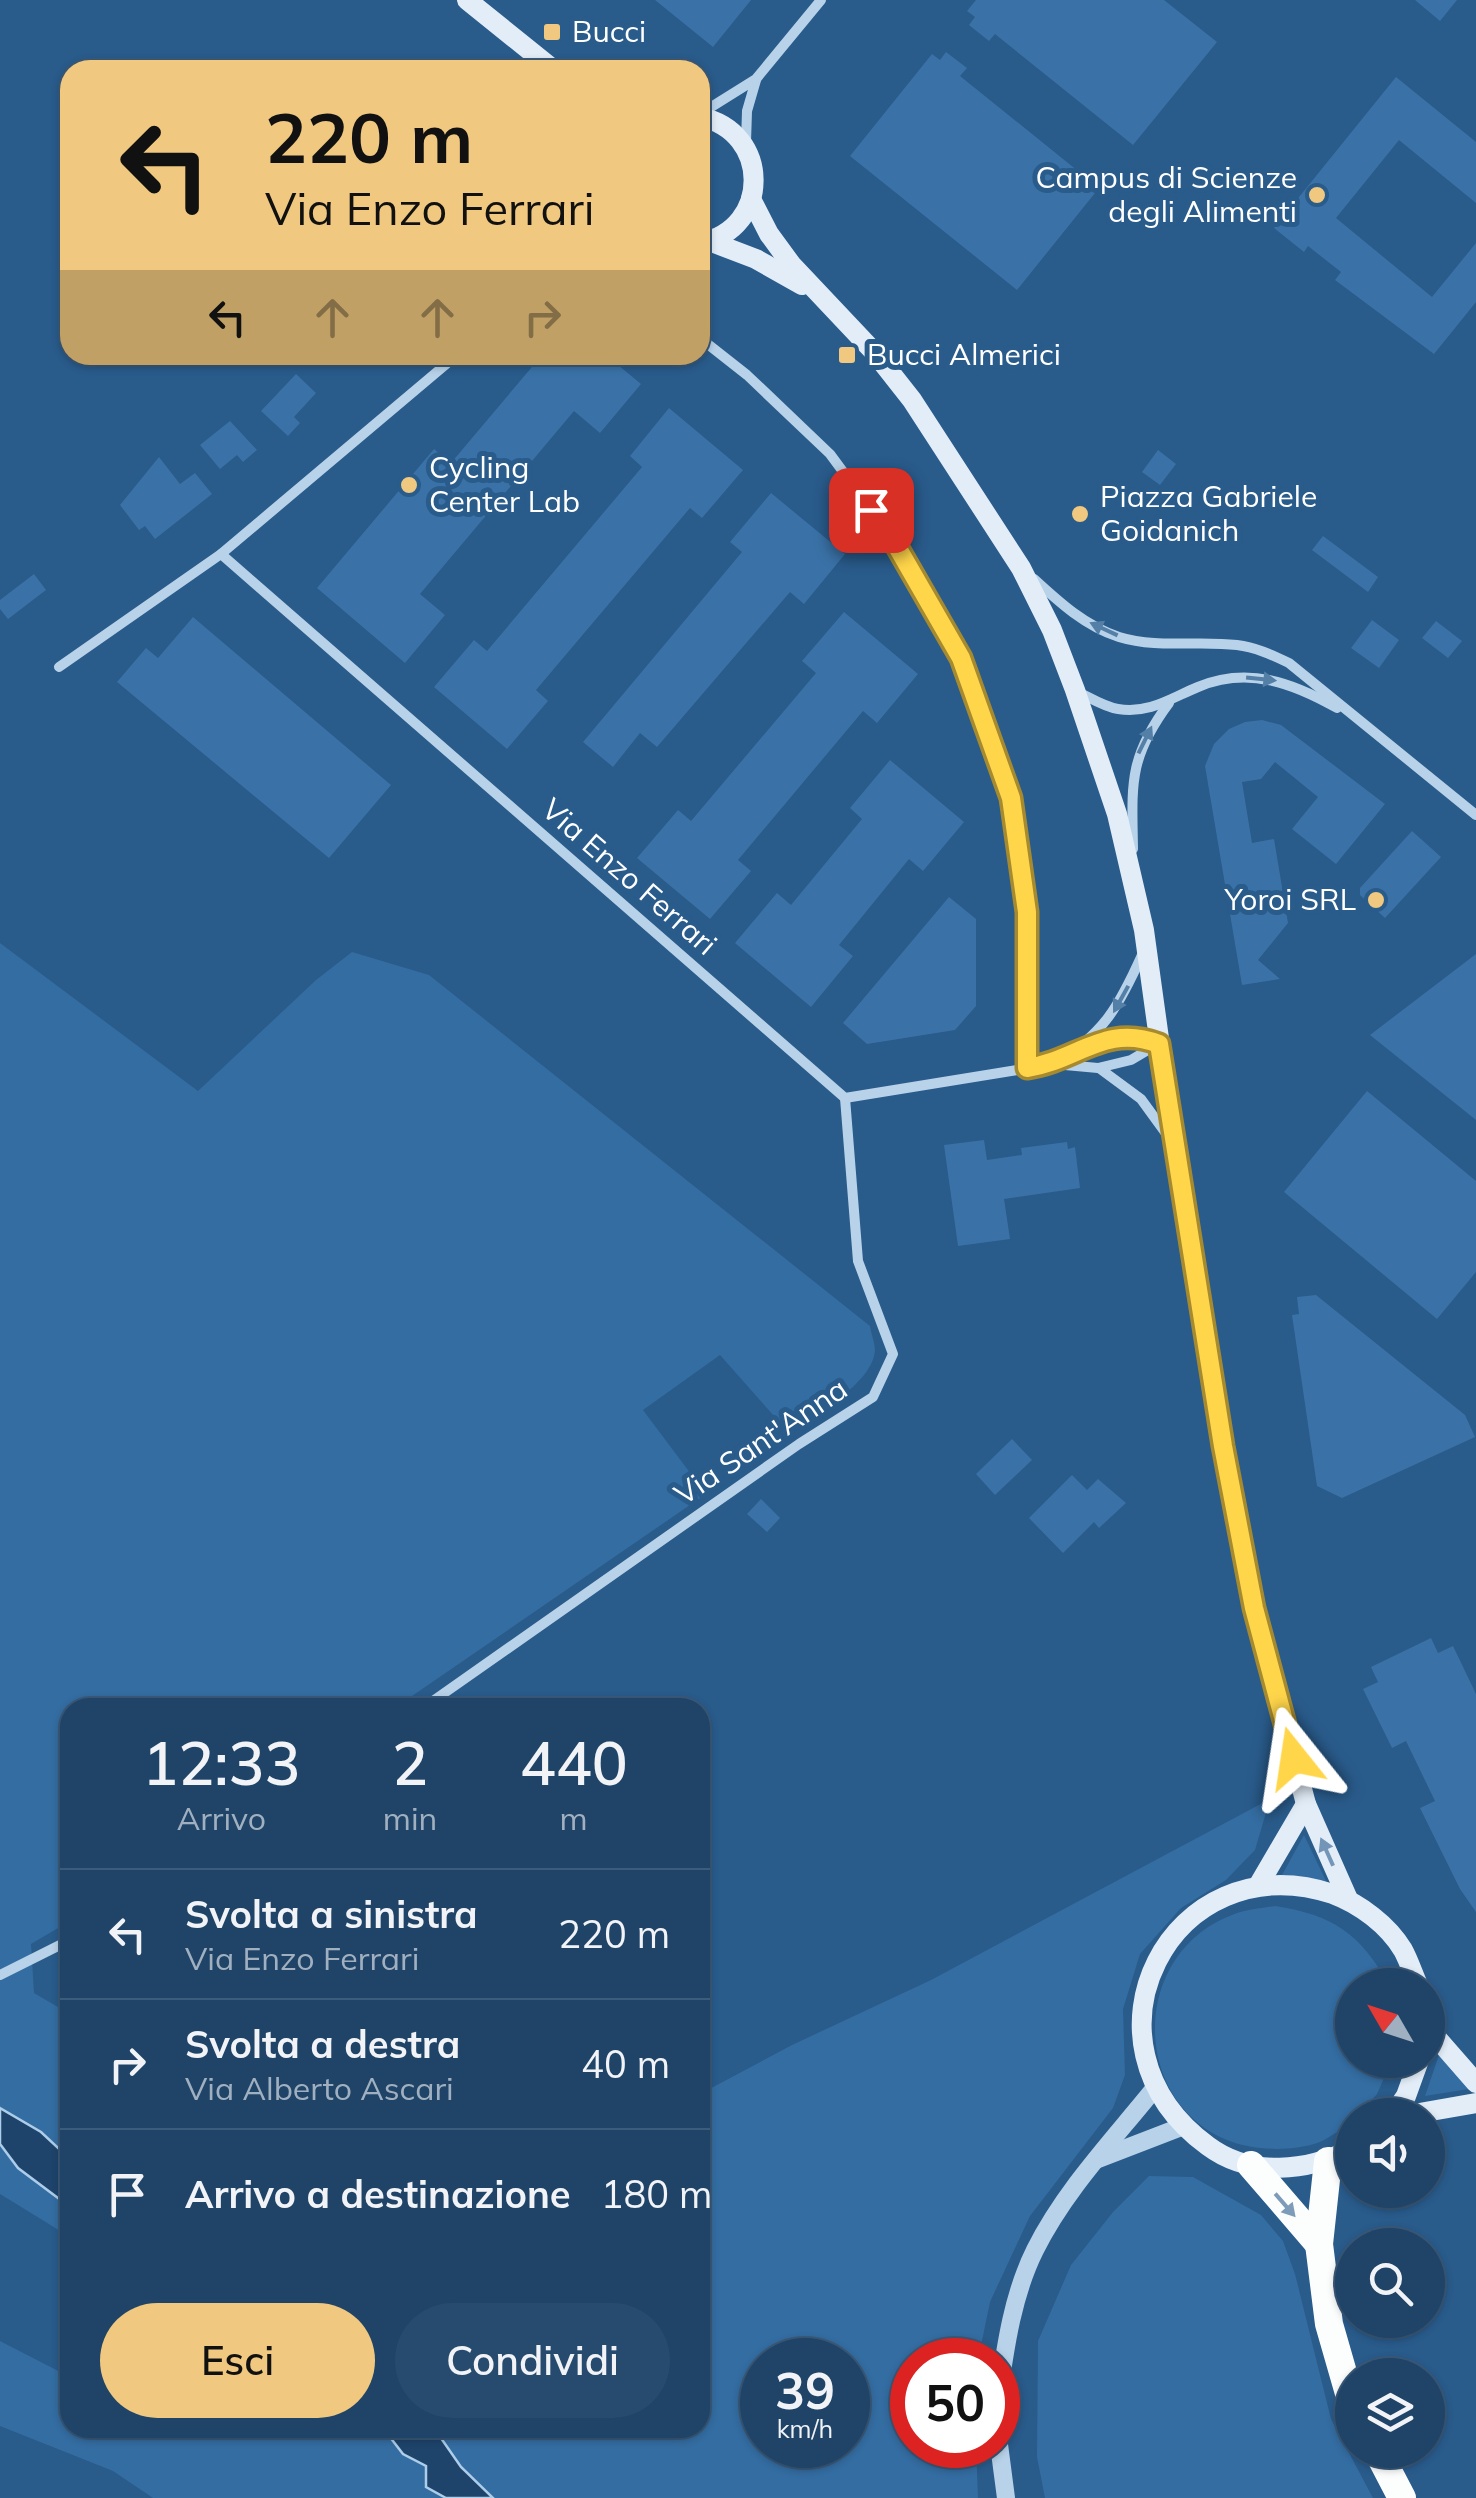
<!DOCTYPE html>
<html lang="it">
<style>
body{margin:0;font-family:Mulish,sans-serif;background:#274b6e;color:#f1f3f6;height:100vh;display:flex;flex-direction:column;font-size:38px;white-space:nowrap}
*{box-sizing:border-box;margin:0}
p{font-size:32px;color:#a1b0c0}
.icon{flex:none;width:55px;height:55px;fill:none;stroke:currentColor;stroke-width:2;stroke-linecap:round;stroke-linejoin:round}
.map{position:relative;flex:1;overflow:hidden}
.side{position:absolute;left:60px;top:1698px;width:650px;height:740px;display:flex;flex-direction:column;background:#1f4468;border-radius:30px;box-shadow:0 2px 8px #0004,0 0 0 2px #3c5c7c}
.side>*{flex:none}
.guide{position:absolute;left:60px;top:60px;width:650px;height:305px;border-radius:30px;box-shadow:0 2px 8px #0004,0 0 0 2px #3c5c7c;background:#f0c87f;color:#111;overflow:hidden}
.needle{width:65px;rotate:309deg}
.controls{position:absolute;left:1335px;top:1968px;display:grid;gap:20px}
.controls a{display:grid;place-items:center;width:110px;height:110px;border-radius:50%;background:#1f4468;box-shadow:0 2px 8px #0004,0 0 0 2px #3c5c7c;font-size:50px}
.speed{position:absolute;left:740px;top:2338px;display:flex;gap:20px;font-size:50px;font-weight:700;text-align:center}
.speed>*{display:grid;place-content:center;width:130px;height:130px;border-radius:50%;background:#1f4468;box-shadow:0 2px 8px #0004,0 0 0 2px #3c5c7c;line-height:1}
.speed small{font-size:25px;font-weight:400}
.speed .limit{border:15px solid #d22;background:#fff;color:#111}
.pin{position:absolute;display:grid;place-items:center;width:85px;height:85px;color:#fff;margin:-42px;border-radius:20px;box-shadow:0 5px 15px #0006}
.me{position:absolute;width:110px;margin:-55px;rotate:345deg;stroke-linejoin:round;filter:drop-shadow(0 0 8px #0008)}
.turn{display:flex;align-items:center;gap:35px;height:210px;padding:0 40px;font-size:45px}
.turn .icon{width:130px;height:130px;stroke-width:2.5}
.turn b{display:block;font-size:70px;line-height:85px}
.lanes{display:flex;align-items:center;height:95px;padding:0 40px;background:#0003;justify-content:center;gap:50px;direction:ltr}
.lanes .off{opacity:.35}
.eta{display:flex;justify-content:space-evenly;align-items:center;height:170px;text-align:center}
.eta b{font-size:60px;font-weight:600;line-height:70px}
.button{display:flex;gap:20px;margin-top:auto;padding:20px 40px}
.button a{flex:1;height:115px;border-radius:60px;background:#f0c87f;color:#111;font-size:40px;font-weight:600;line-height:115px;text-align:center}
.button a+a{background:#274b6e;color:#f1f3f6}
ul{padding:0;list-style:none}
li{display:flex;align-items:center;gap:30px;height:130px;padding:0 40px;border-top:2px solid #3c5c7c}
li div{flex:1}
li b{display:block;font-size:38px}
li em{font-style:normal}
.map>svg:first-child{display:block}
</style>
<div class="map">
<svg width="1476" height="2498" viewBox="0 0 1476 2498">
<rect width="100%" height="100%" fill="#295b8b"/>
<g fill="#346da2" fill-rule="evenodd">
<path d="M0,943l198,148 118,-111 36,-28 77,23 441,351c1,7 5,17 5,24 -2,34 -62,66 -87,82l-68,-77 -77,55 63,84 -310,213 -326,1v213l-39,23 3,49 36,21v145l-29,-27 -41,-24z"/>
<path d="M1270,1799l-15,51 -29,30 -45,28 -41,46 -17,55 2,66 -12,33 -83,108 -40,86 -12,58h-66v85h64l2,53h-485l-32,-31 -27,-39h266v-334l92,-49 139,-65zM762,2360h86v85h-86z"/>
<polygon points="1304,1835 1326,1881 1282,1875"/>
<path d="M1275,1906c58,9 85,27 114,79h-37v75h40l-15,34 -18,21h-7v7c-10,6 -21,15 -32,20 -19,7 -41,8 -60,6 -128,-14 -143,-194 -23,-235 12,-4 26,-5 38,-7z"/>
<polygon points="1440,2052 1469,2089 1425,2096"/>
<polygon points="0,2144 18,2168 70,2207 70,2237 0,2194"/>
<polygon points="1149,2176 1193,2177 1261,2215 1283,2241 1295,2274 1331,2419 1373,2498 1045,2498 1037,2457 1038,2341 1071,2265 1113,2212"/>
<polygon points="0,2341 70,2377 70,2428 383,2428 403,2454 426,2466 426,2487 446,2498 153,2498 113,2471 0,2426"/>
</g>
<g fill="#1e446c" stroke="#adcde9" stroke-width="2.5">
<polygon points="0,2108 41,2132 70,2159 70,2207 18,2168 0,2144"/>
<polygon points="383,2428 434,2428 461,2467 493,2498 446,2498 426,2487 426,2466 403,2454"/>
</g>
<g fill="#3a72a7">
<polygon points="655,0 751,0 713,47"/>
<polygon points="976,0 1164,0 1217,42 1133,145 995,34 989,41 969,25 975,17 967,11"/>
<polygon points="1415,0 1457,0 1440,21"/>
<polygon points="946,52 967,68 960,76 1099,188 1017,290 850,156 932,54 940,60"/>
<polygon points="1396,77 1476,142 1476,203 1399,140 1336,218 1432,297 1476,243 1476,302 1434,354 1335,280 1341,272 1308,246 1304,252 1274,228"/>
<polygon points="542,355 606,355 641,384 600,433 574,411 420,594 445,615 405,663 317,588 434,449 451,463"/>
<polygon points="296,374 316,393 294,417 300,423 288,436 261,411"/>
<polygon points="669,408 743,470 702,518 690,508 536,690 548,701 507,749 434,687 474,640 487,651 642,467 630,456"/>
<polygon points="230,421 257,450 243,462 237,455 220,469 200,445"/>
<polygon points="1158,450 1176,464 1160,485 1142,472"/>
<polygon points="159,457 180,484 195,473 212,494 155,539 145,526 139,530 120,505"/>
<polygon points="771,493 845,554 804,604 790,592 657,747 640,733 613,767 583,742 742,552 730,542"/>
<polygon points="1323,536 1378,577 1368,592 1312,550"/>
<polygon points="34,574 46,590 8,619 0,609 0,600"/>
<polygon points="844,612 918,674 877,723 863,711 738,860 751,871 710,919 637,858 678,810 691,821 816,673 802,661"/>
<polygon points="193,617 391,785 329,858 117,682 146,648 158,658"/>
<polygon points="1372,620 1399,640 1379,668 1351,648"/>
<polygon points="1436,621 1462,641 1448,658 1422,638"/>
<polygon points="1262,720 1281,725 1385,804 1336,864 1292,829 1318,797 1275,762 1261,779 1242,782 1252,843 1274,839 1288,923 1258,960 1280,979 1242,985 1205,766 1214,744 1229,729 1245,722"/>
<polygon points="890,760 964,822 923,871 909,859 839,945 853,956 811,1007 735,943 777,893 791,905 862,819 850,808"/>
<polygon points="1412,831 1441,857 1385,918 1360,895 1360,888"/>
<polygon points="949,897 976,919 976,1006 955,1030 867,1044 843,1023"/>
<polygon points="1476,954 1476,1120 1370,1035"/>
<polygon points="1367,1091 1476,1181 1476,1272 1437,1319 1284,1192"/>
<polygon points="984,1140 987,1160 1022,1155 1021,1148 1067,1142 1068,1149 1075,1147 1080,1188 1004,1199 1010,1239 958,1246 944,1145"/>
<polygon points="1316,1295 1465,1415 1475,1437 1342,1498 1317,1486 1292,1315 1299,1314 1297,1297"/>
<polygon points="1012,1439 1032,1460 995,1495 976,1474"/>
<polygon points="1072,1475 1087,1490 1098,1479 1126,1503 1099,1528 1094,1522 1063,1553 1029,1518"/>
<polygon points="761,1499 780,1518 767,1532 747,1514"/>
<polygon points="1431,1638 1438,1653 1453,1646 1476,1694 1476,1912 1460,1889 1420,1808 1435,1801 1406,1741 1392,1748 1363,1689 1378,1682 1371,1667"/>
</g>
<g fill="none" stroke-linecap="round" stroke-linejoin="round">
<g stroke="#b8d2e9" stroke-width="10">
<polyline points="700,114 756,79 821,0"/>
<polyline points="746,142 747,111 756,80"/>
<polyline points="700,338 747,375 830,454 892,538 961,658 1011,799 1027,913 1027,1068"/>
<polyline points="221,554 845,1098 1054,1064 1098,1068 1131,1060 1158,1044"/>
<path d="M1034,579c25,23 51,47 85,58 39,12 78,3 118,8 18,2 35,10 52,18l187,152"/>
<polyline points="59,667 221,554 457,355"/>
<path d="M1076,691c13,6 28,16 42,18 32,5 53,-11 80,-22 50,-21 95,-4 139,21"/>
<path d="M1133,849c-1,-64 -5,-91 36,-146"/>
<polyline points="1087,1045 1125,1036 1158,1044"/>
<path d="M1055,1063c49,-29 64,-57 87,-108"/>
<polyline points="1099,1068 1141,1099 1165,1132"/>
<polyline points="423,1708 799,1444 873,1397 893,1354 858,1261 845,1098"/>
<polyline points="0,1975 70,1940"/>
</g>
<g stroke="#b8d2e9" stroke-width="18">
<polyline points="1098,2159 1181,2127"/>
<path d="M998,2399c7,-49 14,-103 37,-149 30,-60 78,-110 119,-161"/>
<polyline points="998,2437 1006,2498"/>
</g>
<g stroke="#e2edf8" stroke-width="20">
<polyline points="467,0 554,70"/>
<path d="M700,117c71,14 72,112 0,126"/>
<polyline points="751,199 769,234 791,264 875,353 912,400 1021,568 1052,630 1075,690 1117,814 1144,930 1174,1147 1223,1446 1254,1608 1306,1804 1348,1899"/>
<polyline points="709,241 756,259 802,285"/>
<polyline points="1258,1886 1306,1804"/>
<polyline points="1428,2028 1476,2083"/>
<polyline points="1393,2115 1406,2096 1419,2060"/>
<polyline points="1408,2115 1476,2103"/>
<path d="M1352,2149c-44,22 -101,29 -144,-3 -141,-103 -37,-305 125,-252 27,10 55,31 70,56 6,11 10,24 15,35"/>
</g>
<g stroke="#fcfefe" stroke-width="28">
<polyline points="1328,2161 1319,2244 1329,2324 1352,2404"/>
<polyline points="1251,2165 1319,2244"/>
<polyline points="1377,2450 1402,2498"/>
</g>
</g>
<defs><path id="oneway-solid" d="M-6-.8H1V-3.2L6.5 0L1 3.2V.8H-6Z" transform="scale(2.5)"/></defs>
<g fill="#547fa7">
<use href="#oneway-solid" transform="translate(1104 629) rotate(-155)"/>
<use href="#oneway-solid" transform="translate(1261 679) rotate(6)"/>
<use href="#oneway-solid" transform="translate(1145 740) rotate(-64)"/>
<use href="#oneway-solid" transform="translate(1121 999) rotate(119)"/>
</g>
<use fill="#7395b7" href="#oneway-solid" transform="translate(1327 1852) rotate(-114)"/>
<use fill="#7d9cb9" href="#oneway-solid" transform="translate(1285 2205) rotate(49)"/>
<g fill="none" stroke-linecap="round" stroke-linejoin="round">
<defs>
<path id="route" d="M871,510l21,28 69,120 50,140 16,114v156c50,-7 78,-45 132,-24l64,402 31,162 40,150"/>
</defs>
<use href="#route" stroke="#a68a30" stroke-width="25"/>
<use href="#route" stroke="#ffd54a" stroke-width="18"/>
</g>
<g fill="#f0c87f" stroke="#295b8b" stroke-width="4">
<rect x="542" y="22" width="20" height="20" rx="5"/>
<circle cx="1317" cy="195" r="10"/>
<rect x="837" y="345" width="20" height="20" rx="5"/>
<circle cx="409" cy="485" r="10"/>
<circle cx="1080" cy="514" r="10"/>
<circle cx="1376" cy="900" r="10"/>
</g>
<g text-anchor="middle" stroke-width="10" stroke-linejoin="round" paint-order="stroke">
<g font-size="30" fill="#fff" stroke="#295b8b" text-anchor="start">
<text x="572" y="42">Bucci</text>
<text x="1297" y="188" text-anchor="end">Campus di Scienze<tspan x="1297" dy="34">degli Alimenti</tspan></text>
<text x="867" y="365">Bucci Almerici</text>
<text x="429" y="478">Cycling<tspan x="429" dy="34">Center Lab</tspan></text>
<text x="1100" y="507">Piazza Gabriele<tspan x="1100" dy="34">Goidanich</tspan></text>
<text x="1356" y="910" text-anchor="end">Yoroi SRL</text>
</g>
<g font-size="30" fill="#fff" stroke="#295b8b">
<text transform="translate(629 877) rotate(41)" y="10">Via Enzo Ferrari</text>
<text transform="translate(761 1442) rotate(-34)" y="10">Via Sant'Anna</text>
</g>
</g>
</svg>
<div class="controls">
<a><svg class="needle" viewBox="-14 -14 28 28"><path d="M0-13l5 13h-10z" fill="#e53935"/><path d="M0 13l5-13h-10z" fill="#a1b0c0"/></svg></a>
<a><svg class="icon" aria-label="sound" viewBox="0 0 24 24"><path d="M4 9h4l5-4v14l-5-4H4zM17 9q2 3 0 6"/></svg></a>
<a><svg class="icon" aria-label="search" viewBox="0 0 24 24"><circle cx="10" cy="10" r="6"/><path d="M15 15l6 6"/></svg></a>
<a><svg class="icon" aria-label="layers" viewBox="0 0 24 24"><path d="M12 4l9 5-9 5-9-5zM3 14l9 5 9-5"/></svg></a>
</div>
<div class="speed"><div>39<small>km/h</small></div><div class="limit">50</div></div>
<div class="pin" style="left:871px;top:510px;background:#d93025"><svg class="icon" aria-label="arrive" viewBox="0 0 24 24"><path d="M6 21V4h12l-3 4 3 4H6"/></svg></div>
<svg class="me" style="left:1294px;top:1758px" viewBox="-20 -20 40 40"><path d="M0-17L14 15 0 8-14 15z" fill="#ffd54a" stroke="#fff" stroke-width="4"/></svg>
<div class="guide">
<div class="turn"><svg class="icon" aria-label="left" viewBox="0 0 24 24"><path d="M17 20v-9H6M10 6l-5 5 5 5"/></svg><div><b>220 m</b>Via Enzo Ferrari</div></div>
<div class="lanes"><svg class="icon" aria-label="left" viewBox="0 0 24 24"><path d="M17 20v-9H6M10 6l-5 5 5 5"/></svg><svg class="icon off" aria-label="ahead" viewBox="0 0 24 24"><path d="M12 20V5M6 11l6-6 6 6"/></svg><svg class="icon off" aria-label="ahead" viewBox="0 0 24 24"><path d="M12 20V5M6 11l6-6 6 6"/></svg><svg class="icon off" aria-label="right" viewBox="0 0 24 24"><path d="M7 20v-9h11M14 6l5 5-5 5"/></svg></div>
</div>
<section class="side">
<div class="eta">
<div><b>12:33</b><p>Arrivo</p></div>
<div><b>2</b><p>min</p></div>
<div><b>440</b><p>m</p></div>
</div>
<ul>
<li><svg class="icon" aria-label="left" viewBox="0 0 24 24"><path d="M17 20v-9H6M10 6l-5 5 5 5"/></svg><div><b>Svolta a sinistra</b><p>Via Enzo Ferrari</p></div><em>220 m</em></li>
<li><svg class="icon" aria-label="right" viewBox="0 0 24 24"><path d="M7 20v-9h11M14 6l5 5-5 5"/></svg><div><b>Svolta a destra</b><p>Via Alberto Ascari</p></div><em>40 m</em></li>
<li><svg class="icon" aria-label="arrive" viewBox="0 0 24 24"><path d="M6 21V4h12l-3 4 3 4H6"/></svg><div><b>Arrivo a destinazione</b></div><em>180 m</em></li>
</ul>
<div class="button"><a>Esci</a><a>Condividi</a></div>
</section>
</div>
